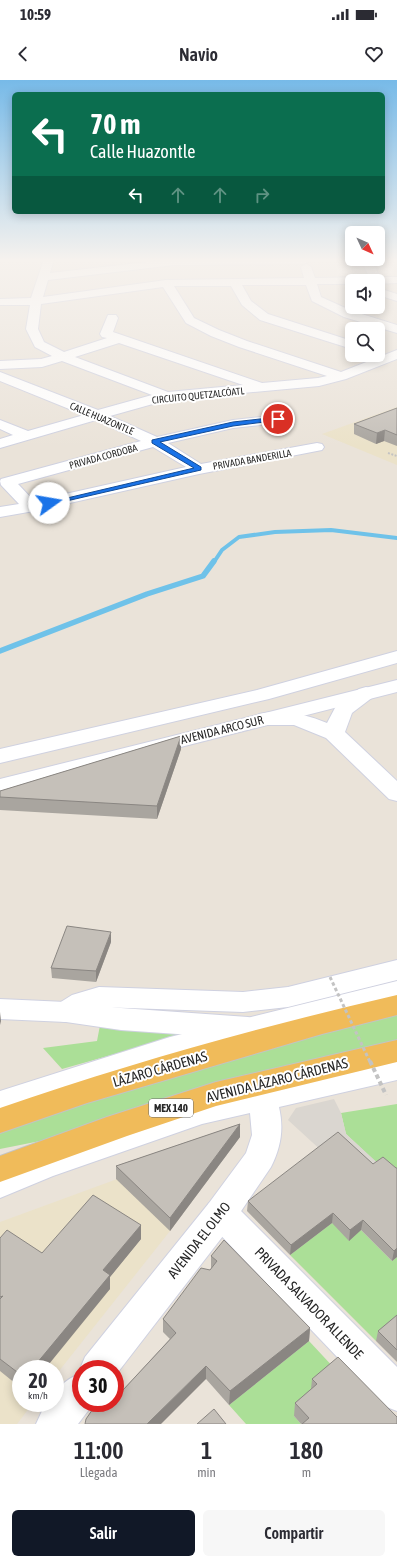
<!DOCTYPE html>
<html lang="es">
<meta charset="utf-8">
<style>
body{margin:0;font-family:"Asap Condensed",sans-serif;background:#f7f7f7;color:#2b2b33;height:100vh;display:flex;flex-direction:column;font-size:15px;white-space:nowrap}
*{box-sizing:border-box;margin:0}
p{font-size:13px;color:#7c7c81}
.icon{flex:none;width:22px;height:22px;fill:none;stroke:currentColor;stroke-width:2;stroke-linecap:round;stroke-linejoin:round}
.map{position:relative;height:1344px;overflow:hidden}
.panel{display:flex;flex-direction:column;background:#fff;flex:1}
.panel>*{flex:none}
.guide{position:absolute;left:12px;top:12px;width:373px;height:122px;border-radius:6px;box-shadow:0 2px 10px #0003;background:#0b6e4f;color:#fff;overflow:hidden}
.needle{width:26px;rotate:134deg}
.buttons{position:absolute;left:345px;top:146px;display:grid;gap:8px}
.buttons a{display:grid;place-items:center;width:40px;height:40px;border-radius:6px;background:#fff;box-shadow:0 2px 10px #0003;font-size:20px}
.speed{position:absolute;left:12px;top:1280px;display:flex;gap:8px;font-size:20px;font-weight:700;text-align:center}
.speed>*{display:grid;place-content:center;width:52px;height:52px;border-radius:50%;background:#fff;box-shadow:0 2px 10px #0003;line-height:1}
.speed small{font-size:10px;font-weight:400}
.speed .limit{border:6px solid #d22;background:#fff;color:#111}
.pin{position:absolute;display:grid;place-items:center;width:34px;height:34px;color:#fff;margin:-17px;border:2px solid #fff;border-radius:50%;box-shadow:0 1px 4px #0007}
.me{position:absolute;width:44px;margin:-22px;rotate:77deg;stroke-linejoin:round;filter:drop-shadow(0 0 3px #0008)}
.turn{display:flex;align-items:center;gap:14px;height:84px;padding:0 12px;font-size:18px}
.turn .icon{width:52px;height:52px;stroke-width:2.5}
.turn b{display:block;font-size:28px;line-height:34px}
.lanes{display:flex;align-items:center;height:38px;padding:0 12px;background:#0003;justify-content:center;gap:20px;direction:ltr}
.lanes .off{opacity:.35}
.eta{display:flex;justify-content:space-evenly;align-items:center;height:68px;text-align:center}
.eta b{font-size:24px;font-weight:600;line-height:28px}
.cta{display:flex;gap:8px;margin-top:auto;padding:8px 12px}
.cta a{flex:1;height:46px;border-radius:6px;background:#111827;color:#fff;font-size:16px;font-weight:600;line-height:46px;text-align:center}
.cta a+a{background:#f7f7f7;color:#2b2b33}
.status{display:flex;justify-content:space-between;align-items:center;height:28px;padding:0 20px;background:#fff;direction:ltr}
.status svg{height:11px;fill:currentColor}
header{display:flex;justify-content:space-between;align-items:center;height:52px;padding:0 12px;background:#fff;font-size:18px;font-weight:600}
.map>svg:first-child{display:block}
</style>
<div class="status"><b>10:59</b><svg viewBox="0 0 49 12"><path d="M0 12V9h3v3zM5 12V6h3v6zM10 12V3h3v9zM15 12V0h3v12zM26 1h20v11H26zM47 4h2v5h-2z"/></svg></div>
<header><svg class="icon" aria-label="back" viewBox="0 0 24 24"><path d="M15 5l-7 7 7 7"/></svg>Navio<svg class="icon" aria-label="heart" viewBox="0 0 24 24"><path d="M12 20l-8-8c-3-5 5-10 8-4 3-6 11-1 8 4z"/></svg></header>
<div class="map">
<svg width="397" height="1344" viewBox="0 0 397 1344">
<rect width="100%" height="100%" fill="#eae3d9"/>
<g fill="#ebe2c9">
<polygon points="397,327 397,385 322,354"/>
<polygon points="169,1080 201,1108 170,1151 55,1296 55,1289 21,1289 21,1323 33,1323 17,1344 0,1344 0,1142"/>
</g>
<g fill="#abdf97">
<polygon points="397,929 397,981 271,1015 0,1069 0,1052 221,962"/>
<polygon points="102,935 196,951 62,989 43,968 97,961"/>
<polygon points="397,1024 397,1097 394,1099 346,1054 341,1033"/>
<polygon points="332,1143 361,1150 392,1181 397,1177 397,1244 376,1261 290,1175"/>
<polygon points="309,1261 336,1290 294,1336 301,1344 246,1344 229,1325"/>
</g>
<polygon fill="#dad6d0" points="334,1019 341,1033 346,1054 382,1087 324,1073 288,1040 296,1028"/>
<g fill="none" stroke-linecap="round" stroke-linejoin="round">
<polyline stroke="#6fc2e9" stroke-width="4" points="214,482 222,470 239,457 275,452 331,450 397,458"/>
<polyline stroke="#6fc2e9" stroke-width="5.5" points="0,571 147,514 203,496 214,481"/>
<defs>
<g id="minor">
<path d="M44,179h10l-4,14 124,-14h134l1,2 -5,3 -130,1 -126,15 -5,17 123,-17 138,-2 -3,-11 5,-3 5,3 4,11 54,-1 -8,-18h10l9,18h17v6l-19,1v-3h-26v3h-35l4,13 31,14 45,14v8l-53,-16 -32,-16 -6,-16h-64l9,16 17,13 84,27v8l-92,-29 -18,-15 -11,-19h-57l20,32 25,12 28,11 94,31 56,-22v9l-51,20 -27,7 -152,14 -57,16 47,21 76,-17 45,-5 5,1 2,3 -2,3 -5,1 -45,5 -65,15 33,21 116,-21 5,1 2,3 -2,3 -123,24 -165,37 -34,6v-10l19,-3 -18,-19 -1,-4 1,-2 140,-38 -45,-21 -96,28v-9l13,-4 -13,-6v-9l28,11 56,-16 -84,-34v-9l98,38 54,-15 -90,-34 -20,6 -42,2v-8l41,-2 11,-3 -17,-9 -9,-18 4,-24h-30v-6l31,-1zM163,207l23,36 25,13 28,11 88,29 -9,2 -56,5 -149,-51 5,-14 -2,-3h-8l-8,19 2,3 5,1 -43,14 -20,-10 -6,-13 3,-25zM119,263l124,42 -75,7 -93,-35zM153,367l33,20 -152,34 -16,-17z"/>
<polygon points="378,208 397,214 397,221 378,215"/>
<path d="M366,607l7,2 3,4 -3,4 -21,16 -7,19 52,49v20l-8,-2 -63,-61 -32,-13h-27l-8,-1 -3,-5 3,-5c23,-5 47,0 68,9l9,-17 23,-17z"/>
<path d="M397,880v20l-109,27 -45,5 -144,-5c-11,3 -22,16 -33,15 -3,0 -7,-2 -10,-3l-4,-7 4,-7 16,-10 27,-8 144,5 45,-5z"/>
<polygon points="221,1119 233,1123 397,1287 397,1331 384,1326 209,1143 205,1133 209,1123"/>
</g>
<g id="tertiary">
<polygon points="397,901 397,921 171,979 0,1035 0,1011 170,957"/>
<path d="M397,978v22l-118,27c5,22 2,40 -8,60l-38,56 -118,153v-7h-34v3l-1,-3 5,-12 124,-154 37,-50 6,-18 -2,-22 -48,11 -149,52 -53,22v-28l42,-16 159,-54z"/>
<path d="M81,1293v30h13l-16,21h-42l6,-13 6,-8h7c0,-16 12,-24 26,-30z"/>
</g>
<g id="secondary">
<polygon points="397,571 397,583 269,619 0,683 0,669 257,610"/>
<polygon points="397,600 397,612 0,713 0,699"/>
<polygon points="0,919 66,922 121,928 248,937 258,940 262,948 258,956 248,959 121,950 66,942 0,939"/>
</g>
<g id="trunk">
<path d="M397,915v20l-75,19 -235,69 -87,30v-25c130,-45 263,-82 397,-113z"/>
<polygon points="397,960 397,982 216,1026 127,1056 0,1102 0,1076 107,1037 216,1002"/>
</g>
</defs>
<use href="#minor" stroke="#cfd1e0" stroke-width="2"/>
<use href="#tertiary" stroke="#cfd1e0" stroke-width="2"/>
<use href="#secondary" stroke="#cfd1e0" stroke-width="2"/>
<use href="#trunk" stroke="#c3c3c3" stroke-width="2"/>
<polyline stroke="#c3c3c3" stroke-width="2" stroke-dasharray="2 1.5" stroke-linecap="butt" points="388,373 397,376"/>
<use href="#minor" fill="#fff" fill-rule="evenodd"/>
<use href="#tertiary" fill="#fff" fill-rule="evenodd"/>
<use href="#secondary" fill="#fff" fill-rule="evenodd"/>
<use href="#trunk" fill="#f0bb5a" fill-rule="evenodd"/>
<polyline stroke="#c3c3c3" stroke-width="3" stroke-dasharray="3.5 2.5" stroke-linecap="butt" points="330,897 370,982"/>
<polyline stroke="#c3c3c3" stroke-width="4" stroke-dasharray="4.5 3" stroke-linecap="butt" points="370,981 386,1015"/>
</g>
<g fill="#a9a59f">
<polygon points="397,328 397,366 384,361 376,364 354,354 354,344"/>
<polygon points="181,656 181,669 157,739 0,730 0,711"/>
<polygon points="111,862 96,902 52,898 51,888"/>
<polygon points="240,1044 240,1057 170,1151 116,1099 116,1086"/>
<polygon points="373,1084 396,1088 397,1177 392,1181 361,1150 349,1161 332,1143 290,1175 247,1131 248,1121"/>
<polygon points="141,1145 141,1159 110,1197 110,1209 21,1289 21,1308 0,1291 0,1158 42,1173"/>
<polygon points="211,1176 310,1248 309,1261 229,1325 206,1299 123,1310 170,1259 163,1252 163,1239 211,1189"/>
<polygon points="397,1235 397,1282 376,1261 378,1251"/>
<polygon points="312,1299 397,1344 301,1344 294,1336 295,1323 311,1309"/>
</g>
<g fill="#8a8682">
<polygon points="385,350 384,361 376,364 377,353"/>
<polygon points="181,656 181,669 157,739 157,726"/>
<polygon points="111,852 111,862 96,902 96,891"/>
<polygon points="0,932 1,941 0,945"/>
<polygon points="240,1044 240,1057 170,1151 170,1138"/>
<polygon points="333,1133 332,1143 290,1175 291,1165"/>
<polygon points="363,1140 361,1150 349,1161 350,1150"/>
<polygon points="141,1145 141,1159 110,1197 110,1209 45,1289 32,1289 103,1190"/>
<polygon points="397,1168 397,1177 392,1181 394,1171"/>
<polygon points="310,1248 309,1261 229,1325 230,1311"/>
<polygon points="206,1286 206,1299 161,1344 147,1344"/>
</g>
<g fill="#c5c0b9" stroke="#8a8682">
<polygon points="397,328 397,355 385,350 377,353 354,344"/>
<polygon points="181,656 157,726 0,717 0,711"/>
<polygon points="67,846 111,852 96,891 51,888"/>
<polygon points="240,1044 170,1138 116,1086"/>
<polygon points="338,1052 373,1084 383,1077 396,1088 397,1088 397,1168 394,1171 363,1140 350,1150 333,1133 291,1165 248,1121"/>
<polygon points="93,1115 141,1145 103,1190 110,1195 32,1289 21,1289 21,1295 0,1279 0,1219 3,1216 0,1217 0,1158 7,1150 42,1173"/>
<polygon points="224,1160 310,1248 230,1311 206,1286 147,1344 85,1344 86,1339 97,1323 115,1323 115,1303 123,1310 176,1253 163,1239 201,1188 210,1190 217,1181 211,1176"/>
<polygon points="397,1235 397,1270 378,1251"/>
<polygon points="338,1277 397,1337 397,1344 302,1344 309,1338 295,1323 317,1304 312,1299"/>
<polygon points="214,1329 226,1344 197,1344"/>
</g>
<linearGradient id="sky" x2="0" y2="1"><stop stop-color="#77bae8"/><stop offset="0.49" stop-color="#f6f2ee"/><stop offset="1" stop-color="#f6f2ee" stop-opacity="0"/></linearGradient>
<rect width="397" height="367" fill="url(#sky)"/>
<polygon fill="#1a73e8" stroke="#114b97" points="278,337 281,339 280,340 233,346 160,362 201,387 201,390 49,425 46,423 194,388 152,363 152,360 233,342"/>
<g text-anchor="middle" stroke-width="4" stroke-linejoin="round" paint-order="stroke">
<g font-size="10" fill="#272727" stroke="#fff">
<text transform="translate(198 315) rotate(-6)" y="4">CIRCUITO QUETZALCÓATL</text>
<text transform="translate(102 338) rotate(23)" y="4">CALLE HUAZONTLE</text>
<text transform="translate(103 376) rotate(-15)" y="4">PRIVADA CORDOBA</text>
<text transform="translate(252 379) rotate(-10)" y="4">PRIVADA BANDERILLA</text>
</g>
<rect fill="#fff" stroke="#686868" stroke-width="1" x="149" y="1019" width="44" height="18" rx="3"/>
<g font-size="11" font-weight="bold" fill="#272727">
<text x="171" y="1032">MEX 140</text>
</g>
<g font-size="12" fill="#272727" stroke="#fff">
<text transform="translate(222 650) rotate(-14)" y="4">AVENIDA ARCO SUR</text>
</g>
<g font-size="14" fill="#272727" stroke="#fff">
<text transform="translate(160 989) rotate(-16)" y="5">LÁZARO CÁRDENAS</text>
<text transform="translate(277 1000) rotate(-14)" y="5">AVENIDA LÁZARO CÁRDENAS</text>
<text transform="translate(199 1160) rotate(-52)" y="5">AVENIDA EL OLMO</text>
<text transform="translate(309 1223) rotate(46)" y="5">PRIVADA SALVADOR ALLENDE</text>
</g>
</g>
</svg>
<div class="buttons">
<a><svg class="needle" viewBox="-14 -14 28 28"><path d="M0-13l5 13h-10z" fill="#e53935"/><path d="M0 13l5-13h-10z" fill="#7c7c81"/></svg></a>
<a><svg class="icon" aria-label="sound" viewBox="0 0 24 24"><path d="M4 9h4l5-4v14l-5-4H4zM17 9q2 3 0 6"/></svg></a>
<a><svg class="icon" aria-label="search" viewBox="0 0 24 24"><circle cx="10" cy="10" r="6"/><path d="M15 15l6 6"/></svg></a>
</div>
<div class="speed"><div>20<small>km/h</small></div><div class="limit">30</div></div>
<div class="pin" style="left:278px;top:339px;background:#d93025"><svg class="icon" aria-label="arrive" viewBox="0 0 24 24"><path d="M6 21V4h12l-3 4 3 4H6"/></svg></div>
<svg class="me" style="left:49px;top:423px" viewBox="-20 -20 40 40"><circle r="19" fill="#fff"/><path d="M0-13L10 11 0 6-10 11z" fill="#1a73e8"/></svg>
<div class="guide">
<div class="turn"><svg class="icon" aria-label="left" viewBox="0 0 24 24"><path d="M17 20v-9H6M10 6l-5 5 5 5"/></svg><div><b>70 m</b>Calle Huazontle</div></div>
<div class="lanes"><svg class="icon" aria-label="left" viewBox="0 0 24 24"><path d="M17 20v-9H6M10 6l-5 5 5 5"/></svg><svg class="icon off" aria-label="ahead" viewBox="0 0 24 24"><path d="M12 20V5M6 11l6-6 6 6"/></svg><svg class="icon off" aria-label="ahead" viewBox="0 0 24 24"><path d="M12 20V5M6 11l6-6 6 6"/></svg><svg class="icon off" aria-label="right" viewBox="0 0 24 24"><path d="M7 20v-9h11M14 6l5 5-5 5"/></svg></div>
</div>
</div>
<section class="panel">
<div class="eta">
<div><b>11:00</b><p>Llegada</p></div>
<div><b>1</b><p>min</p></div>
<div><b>180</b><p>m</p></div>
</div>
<div class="cta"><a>Salir</a><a>Compartir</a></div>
</section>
